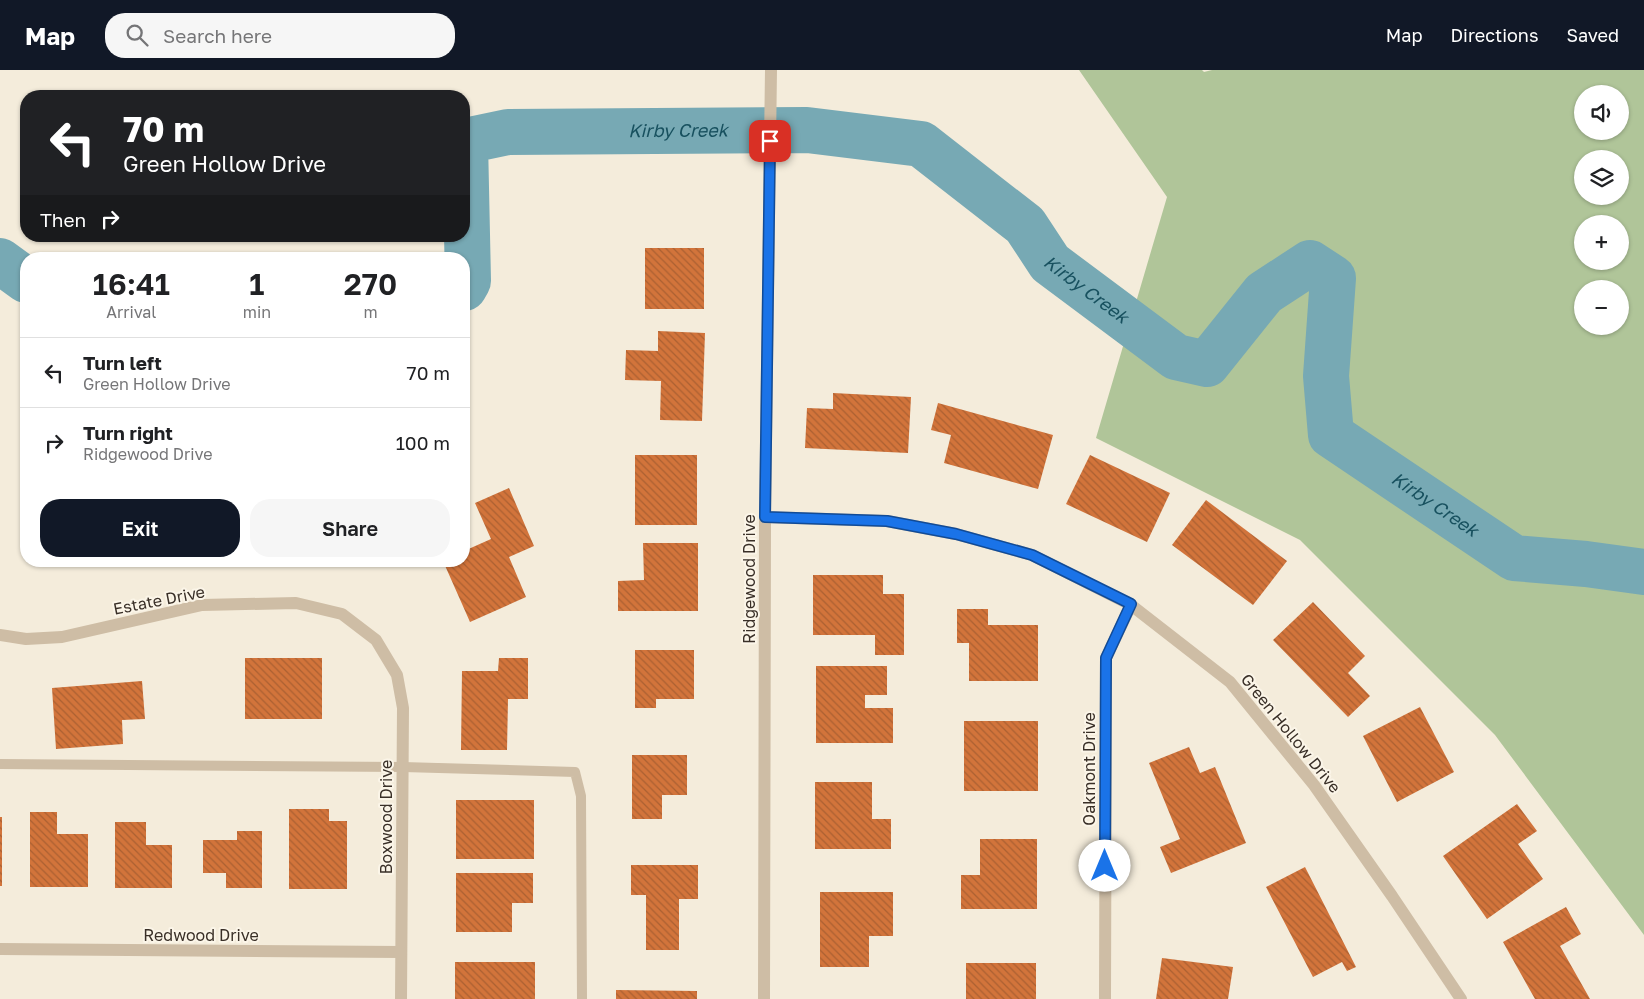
<!DOCTYPE html>
<meta charset="utf-8">
<style>
body{margin:0;font-family:"Golos Text",sans-serif;background:#f6f6f6;color:#202124;height:100vh;display:flex;flex-direction:column;font-size:19px;white-space:nowrap}
*{box-sizing:border-box;margin:0}
p{font-size:16px;color:#757577}
.icon{flex:none;width:28px;height:28px;fill:none;stroke:currentColor;stroke-width:2;stroke-linecap:round;stroke-linejoin:round}
.map{position:relative;flex:1;overflow:hidden}
.panel{position:absolute;left:20px;top:182px;width:450px;height:315px;display:flex;flex-direction:column;background:#fff;border-radius:20px;box-shadow:0 1px 4px #0004}
.panel>*{flex:none}
.top-card{position:absolute;left:20px;top:20px;width:450px;height:152px;border-radius:20px;box-shadow:0 1px 4px #0004;background:#202124;color:#fff;overflow:hidden}
.tools{position:absolute;left:1574px;top:15px;display:grid;gap:10px}
.tools a{display:grid;place-items:center;width:55px;height:55px;border-radius:50%;background:#fff;box-shadow:0 1px 4px #0004;font-size:25px}
.pin{position:absolute;display:grid;place-items:center;width:42px;height:42px;color:#fff;margin:-21px;border-radius:10px;box-shadow:0 2px 8px #0006}
.me{position:absolute;width:55px;margin:-28px;rotate:0deg;stroke-linejoin:round;filter:drop-shadow(0 0 4px #0008)}
.turn{display:flex;align-items:center;gap:18px;height:105px;padding:0 20px;font-size:22px}
.turn .icon{width:65px;height:65px;stroke-width:2.5}
.turn b{display:block;font-size:35px;line-height:42px}
.then{display:flex;align-items:center;height:48px;padding:0 20px;background:#0003;gap:10px;font-size:19px}
.eta{display:flex;justify-content:space-evenly;align-items:center;height:85px;text-align:center}
.eta b{font-size:30px;font-weight:600;line-height:35px}
.primary-button{display:flex;gap:10px;margin-top:auto;padding:10px 20px}
.primary-button a{flex:1;height:58px;border-radius:20px;background:#111827;color:#fff;font-size:20px;font-weight:600;line-height:58px;text-align:center}
.primary-button a+a{background:#f6f6f6;color:#202124}
ul{padding:0;list-style:none}
li{display:flex;align-items:center;gap:15px;height:70px;padding:0 20px;border-top:1px solid #e0e0e0}
li div{flex:1}
li b{display:block;font-size:19px}
li em{font-style:normal}
header{display:flex;align-items:center;gap:30px;box-sizing:border-box;height:70px;padding:0 25px;background:#111827;color:#fff}
header strong{font-size:24px}
nav{display:flex;gap:28px;margin-inline-start:auto;font-size:18px}
.search{width:350px;height:45px;background:#f6f6f6;display:flex;align-items:center;gap:12px;box-sizing:border-box;padding:0 18px;border-radius:20px;color:#757577;font-size:19px}
.map>svg:first-child{display:block}
</style>
<header>
<strong>Map</strong>
<div class="search"><svg class="icon" aria-label="search" viewBox="0 0 24 24"><circle cx="10" cy="10" r="6"/><path d="M15 15l6 6"/></svg>Search here</div>
<nav><a>Map</a><a>Directions</a><a>Saved</a></nav>
</header>
<div class="map">
<svg width="1644" height="929" viewBox="0 0 1644 929">
<defs>
<pattern id="building-back-hatch" width="6" height="6" patternUnits="userSpaceOnUse" patternTransform="scale(1.25)"><rect width="6" height="6" fill="#d2743b"/><path d="M-1 5l2 2M0 0l6 6M5-1l2 2" fill="none" stroke="#ab6032"/></pattern>
</defs>
<rect width="100%" height="100%" fill="#f4ecdb"/>
<path fill="#b0c599" fill-rule="evenodd" d="M1079,0h123l2,2 8,-2h432v865l-149,-200 -195,-195 -204,-102 71,-241zM1582,24h38v37h-38zM1582,89h38v37h-38zM1582,154h38v37h-38zM1582,219h38v37h-38z"/>
<g fill="none" stroke-linecap="round" stroke-linejoin="round">
<g stroke="#77a9b4" stroke-width="46">
<polyline points="0,191 26,210"/>
<path id="s1" d="M464,218l4,-7 -3,-140 43,-9 299,-2 114,14 104,81 25,38 126,94 31,7 57,-71 46,-30 23,15 -7,98 5,59 183,123 72,6 58,8"/>
</g>
</g>
<g fill="url(#building-back-hatch)">
<rect x="645" y="178" width="59" height="61"/>
<polygon points="658,261 705,263 702,351 660,350 661,311 625,310 626,280 658,281"/>
<polygon points="833,323 911,327 908,383 805,378 807,338 833,339"/>
<polygon points="938,333 1053,365 1038,419 944,393 951,365 931,360"/>
<rect x="635" y="385" width="62" height="70"/>
<polygon points="1090,385 1170,423 1147,472 1066,434"/>
<polygon points="509,418 534,476 509,487 526,527 470,552 443,491 464,491 464,481 491,469 475,433"/>
<polygon points="1206,430 1287,491 1253,535 1172,475"/>
<polygon points="643,473 698,473 698,541 618,541 618,511 644,510"/>
<polygon points="79,491 113,491 113,493 79,495"/>
<polygon points="813,505 883,505 883,524 904,524 904,585 875,585 875,565 813,565"/>
<polygon points="1313,532 1365,586 1348,603 1370,626 1348,647 1273,570"/>
<polygon points="957,539 988,539 988,555 1038,555 1038,611 969,611 969,573 957,573"/>
<polygon points="635,580 694,580 694,629 656,629 656,638 635,638"/>
<rect x="245" y="588" width="77" height="61"/>
<polygon points="499,588 528,588 528,629 508,629 507,680 461,680 462,601 498,601"/>
<polygon points="816,596 887,596 887,625 865,625 865,638 893,638 893,673 816,673"/>
<polygon points="142,611 145,649 122,650 123,674 56,679 52,618"/>
<polygon points="1420,637 1454,702 1397,732 1363,666"/>
<rect x="964" y="651" width="74" height="70"/>
<polygon points="1189,677 1200,703 1215,697 1246,773 1171,803 1160,777 1180,769 1149,693"/>
<polygon points="632,685 687,685 687,725 662,725 662,749 632,749"/>
<polygon points="815,712 872,712 872,749 891,749 891,779 815,779"/>
<rect x="456" y="730" width="78" height="59"/>
<polygon points="1517,734 1537,761 1518,774 1543,809 1487,849 1443,786"/>
<polygon points="289,739 329,739 329,751 347,751 347,819 289,819"/>
<polygon points="30,742 57,742 57,764 88,764 88,817 30,817"/>
<rect x="0" y="747" width="2" height="69"/>
<polygon points="115,752 146,752 146,775 172,775 172,818 115,818"/>
<polygon points="237,761 262,761 262,818 226,818 226,803 203,803 203,770 237,770"/>
<polygon points="980,769 1037,769 1037,839 961,839 961,805 980,805"/>
<polygon points="631,795 698,795 698,829 679,829 679,880 646,880 646,825 631,825"/>
<polygon points="1305,797 1356,897 1347,901 1342,892 1313,907 1266,817"/>
<polygon points="456,803 533,803 533,833 512,833 512,862 456,862"/>
<polygon points="820,822 893,822 893,866 869,866 869,897 820,897"/>
<polygon points="1566,837 1581,864 1560,876 1590,929 1535,929 1503,872"/>
<polygon points="1162,888 1233,897 1228,929 1156,929"/>
<rect x="455" y="892" width="80" height="37"/>
<rect x="966" y="893" width="70" height="36"/>
<polygon points="616,920 697,921 697,929 616,929"/>
</g>
<g fill="none" stroke-linecap="round" stroke-linejoin="round">
<polyline stroke="#cebda5" stroke-width="10" points="0,694 403,697 575,702 581,726 582,929"/>
<g stroke="#cebda5" stroke-width="12">
<polyline points="765,447 887,451 956,464 1032,485 1131,535 1230,612 1314,715 1392,826 1461,929"/>
<polyline points="0,565 26,569 62,567 202,535 296,533 342,544 376,570 397,605 403,638 401,929"/>
<polyline points="0,879 401,882"/>
<polyline points="764,929 765,447 771,0"/>
<polyline points="1105,929 1106,588 1131,535"/>
</g>
</g>
<g fill="none" stroke-linecap="round" stroke-linejoin="round">
<defs>
<polyline id="route" points="770,71 765,447 887,451 956,464 1032,485 1131,534 1106,588 1105,796"/>
</defs>
<use href="#route" stroke="#114b97" stroke-width="12"/>
<use href="#route" stroke="#1a73e8" stroke-width="9"/>
</g>
<g text-anchor="middle" stroke-width="4" stroke-linejoin="round" paint-order="stroke">
<g font-size="16" fill="#392f27" stroke="#fbf5e8">
<text transform="translate(749 509) rotate(-90)" y="6">Ridgewood Drive</text>
<text transform="translate(159 530) rotate(-11)" y="6">Estate Drive</text>
<text transform="translate(1291 663) rotate(51)" y="6">Green Hollow Drive</text>
<text transform="translate(1089 699) rotate(-90)" y="6">Oakmont Drive</text>
<text transform="translate(386 747) rotate(-90)" y="6">Boxwood Drive</text>
<text x="201" y="871">Redwood Drive</text>
</g>
<g font-size="18" font-style="italic" fill="#18515f" stroke="#fbf5e8">
<text dy="6" stroke="none"><textPath href="#s1" startOffset="362">Kirby Creek</textPath></text>
<text dy="6" stroke="none"><textPath href="#s1" startOffset="828">Kirby Creek</textPath></text>
<text dy="6" stroke="none"><textPath href="#s1" startOffset="1428">Kirby Creek</textPath></text>
</g>
</g>
</svg>
<div class="tools">
<a><svg class="icon" aria-label="sound" viewBox="0 0 24 24"><path d="M4 9h4l5-4v14l-5-4H4zM17 9q2 3 0 6"/></svg></a>
<a><svg class="icon" aria-label="layers" viewBox="0 0 24 24"><path d="M12 4l9 5-9 5-9-5zM3 14l9 5 9-5"/></svg></a>
<a>+</a>
<a>−</a>
</div>
<div class="pin" style="left:770px;top:71px;background:#d93025"><svg class="icon" aria-label="arrive" viewBox="0 0 24 24"><path d="M6 21V4h12l-3 4 3 4H6"/></svg></div>
<svg class="me" style="left:1105px;top:796px" viewBox="-20 -20 40 40"><circle r="19" fill="#fff"/><path d="M0-13L10 11 0 6-10 11z" fill="#1a73e8"/></svg>
<div class="top-card">
<div class="turn"><svg class="icon" aria-label="left" viewBox="0 0 24 24"><path d="M17 20v-9H6M10 6l-5 5 5 5"/></svg><div><b>70 m</b>Green Hollow Drive</div></div>
<div class="then">Then<svg class="icon" aria-label="right" viewBox="0 0 24 24"><path d="M7 20v-9h11M14 6l5 5-5 5"/></svg></div>
</div>
<section class="panel">
<div class="eta">
<div><b>16:41</b><p>Arrival</p></div>
<div><b>1</b><p>min</p></div>
<div><b>270</b><p>m</p></div>
</div>
<ul>
<li><svg class="icon" aria-label="left" viewBox="0 0 24 24"><path d="M17 20v-9H6M10 6l-5 5 5 5"/></svg><div><b>Turn left</b><p>Green Hollow Drive</p></div><em>70 m</em></li>
<li><svg class="icon" aria-label="right" viewBox="0 0 24 24"><path d="M7 20v-9h11M14 6l5 5-5 5"/></svg><div><b>Turn right</b><p>Ridgewood Drive</p></div><em>100 m</em></li>
</ul>
<div class="primary-button"><a>Exit</a><a>Share</a></div>
</section>
</div>
